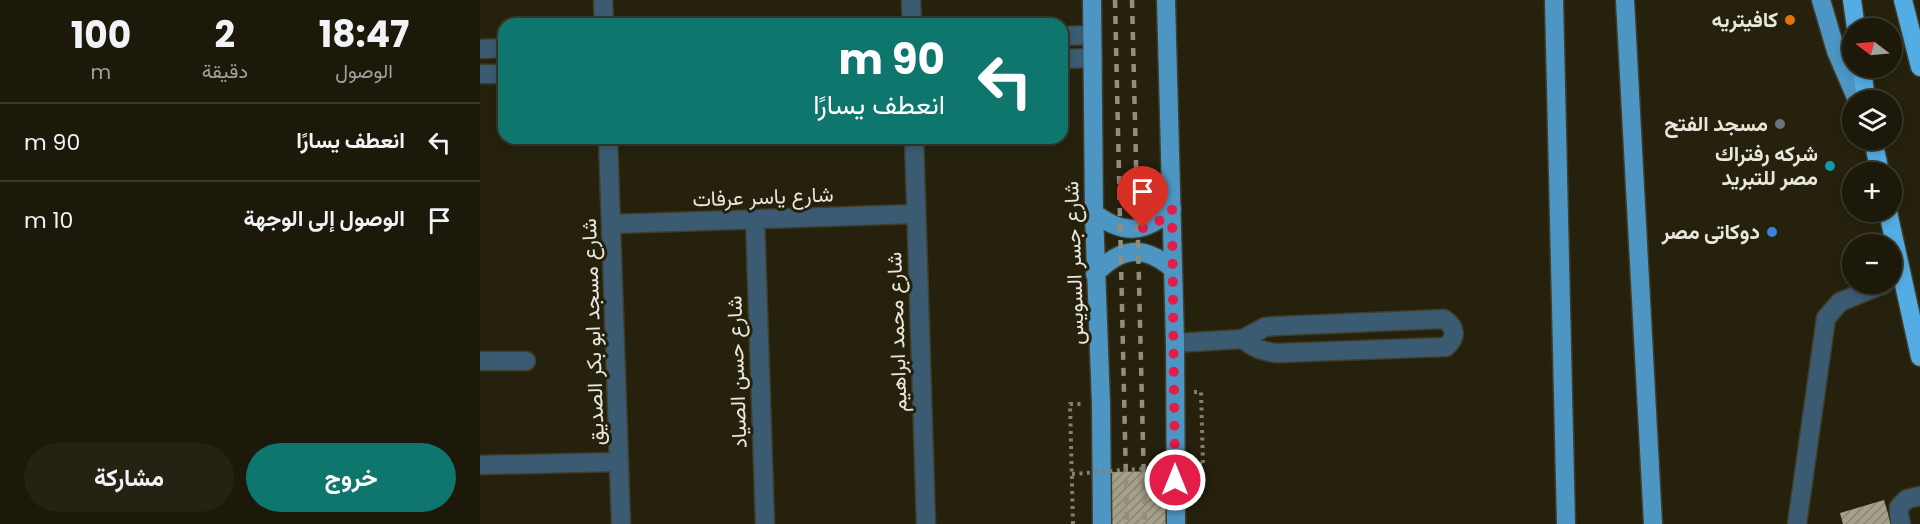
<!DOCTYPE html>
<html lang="ar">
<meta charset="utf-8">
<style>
body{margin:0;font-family:Poppins,Vazirmatn,sans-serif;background:#252213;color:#f1f3f6;direction:rtl;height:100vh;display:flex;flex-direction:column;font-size:22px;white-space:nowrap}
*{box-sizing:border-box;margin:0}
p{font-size:20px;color:#a0a09c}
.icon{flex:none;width:33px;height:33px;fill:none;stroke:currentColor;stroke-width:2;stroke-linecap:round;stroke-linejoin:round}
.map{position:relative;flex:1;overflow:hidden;direction:ltr}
.details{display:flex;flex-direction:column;background:#1c190a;width:480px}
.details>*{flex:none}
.guide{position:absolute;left:18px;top:18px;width:570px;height:126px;border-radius:18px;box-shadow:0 3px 9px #0003,0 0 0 2px #3a382b;direction:rtl;background:#0f766e;color:#fff;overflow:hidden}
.needle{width:39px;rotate:286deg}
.controls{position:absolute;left:1362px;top:18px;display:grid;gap:12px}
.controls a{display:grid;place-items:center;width:60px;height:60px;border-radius:50%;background:#1c190a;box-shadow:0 3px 9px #0003,0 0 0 2px #3a382b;font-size:30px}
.pin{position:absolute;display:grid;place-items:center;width:51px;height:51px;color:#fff;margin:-62px -26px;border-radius:50% 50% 50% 0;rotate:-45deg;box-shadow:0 0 6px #0007}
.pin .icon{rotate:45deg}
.me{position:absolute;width:66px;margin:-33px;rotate:0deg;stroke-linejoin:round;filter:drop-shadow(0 0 4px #0008)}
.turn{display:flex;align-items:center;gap:21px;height:126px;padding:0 24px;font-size:27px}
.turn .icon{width:78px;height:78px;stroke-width:2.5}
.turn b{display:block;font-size:42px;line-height:51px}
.eta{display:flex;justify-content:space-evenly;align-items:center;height:102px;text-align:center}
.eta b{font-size:36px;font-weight:700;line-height:42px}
.action{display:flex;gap:12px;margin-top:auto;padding:12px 24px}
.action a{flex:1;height:69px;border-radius:36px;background:#0f766e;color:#fff;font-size:24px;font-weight:700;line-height:69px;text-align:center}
.action a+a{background:#252213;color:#f1f3f6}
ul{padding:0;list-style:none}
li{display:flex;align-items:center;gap:18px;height:78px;padding:0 24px;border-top:2px solid #3a382b}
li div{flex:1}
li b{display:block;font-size:22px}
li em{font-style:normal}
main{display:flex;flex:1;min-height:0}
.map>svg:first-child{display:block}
</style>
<main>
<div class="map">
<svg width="1440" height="524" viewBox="0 0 1440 524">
<defs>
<pattern id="building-hatch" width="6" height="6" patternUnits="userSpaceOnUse" patternTransform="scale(1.5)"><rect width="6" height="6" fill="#a5a089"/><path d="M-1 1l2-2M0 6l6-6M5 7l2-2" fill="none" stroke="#888574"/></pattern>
</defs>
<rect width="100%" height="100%" fill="#25210d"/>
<g fill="url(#building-hatch)">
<polygon points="688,471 689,524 629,524 628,472"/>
<polygon points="1404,500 1411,524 1363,524 1360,513"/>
</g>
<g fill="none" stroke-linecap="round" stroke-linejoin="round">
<defs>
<g id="minor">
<polyline points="123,0 124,24"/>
<polyline points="431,0 432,24"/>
<polyline points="582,36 612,35"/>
<polyline points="0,49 24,48"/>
<polyline points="582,59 613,58"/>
<polyline points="0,74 24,74"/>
<polyline points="128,138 141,524"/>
<polyline points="434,138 446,524"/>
<polyline points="275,219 285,524"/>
<polyline points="132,224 436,214"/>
<path d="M964,319c12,8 13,18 2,28l-168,6c-15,-1 -24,-5 -35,-14l22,-12 12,-1z"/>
<polyline points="695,343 763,339"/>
<polyline points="0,361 46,361"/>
<polyline points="0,465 139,462"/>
<polyline points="1317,524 1346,318 1360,302 1404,284"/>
<polyline points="1421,524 1419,515 1419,507 1427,499 1440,496"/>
</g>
<g id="major">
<polyline points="612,0 614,213 621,404 622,524"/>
<polyline points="686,0 695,343 696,524"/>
<polyline points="1074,0 1086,524"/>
<polyline points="1145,0 1173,524"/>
<polyline points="1341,0 1356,51 1377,100"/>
<path d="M614,213c29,22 51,21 78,-4"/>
<path d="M615,274c26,-27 49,-30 78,-5"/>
</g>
<g id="highway">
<polyline points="1372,0 1376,28"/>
<polyline points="1423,0 1440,67"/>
<polyline points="1382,68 1386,100"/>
<polyline points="1393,140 1400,172"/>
<polyline points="1408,212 1440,357"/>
</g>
</defs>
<use href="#minor" stroke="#403d2a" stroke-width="21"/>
<use href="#major" stroke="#403d2a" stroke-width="21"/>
<use href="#highway" stroke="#403d2a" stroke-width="21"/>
<g stroke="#838070" stroke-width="4" stroke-dasharray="3 4.5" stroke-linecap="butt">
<polyline points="714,392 721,392 723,464"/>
<polyline points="593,524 590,404 602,404"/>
</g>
<use href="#minor" stroke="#3a5b71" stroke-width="18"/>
<use href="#major" stroke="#4d95c3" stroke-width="18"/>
<use href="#highway" stroke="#53ace4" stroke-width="18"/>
<g stroke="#918e7e" stroke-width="4.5" stroke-dasharray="8 8" stroke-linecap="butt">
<polyline points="635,0 647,524"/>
<polyline points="652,0 665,524"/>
</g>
<polyline stroke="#838070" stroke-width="4" stroke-dasharray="3 4.5" stroke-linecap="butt" points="592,474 723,464"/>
</g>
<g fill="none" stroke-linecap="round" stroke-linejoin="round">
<polyline stroke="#e11d48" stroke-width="10" stroke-dasharray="0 18" points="663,228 679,221 692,209 695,480"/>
</g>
<circle fill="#e8710a" stroke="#25210d" stroke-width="2" cx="1310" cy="20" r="6"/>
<circle fill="#6b7280" stroke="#25210d" stroke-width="2" cx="1300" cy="124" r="6"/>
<circle fill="#0f9aa8" stroke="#25210d" stroke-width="2" cx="1350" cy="166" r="6"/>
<circle fill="#3f7fe0" stroke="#25210d" stroke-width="2" cx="1292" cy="232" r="6"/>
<g text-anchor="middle" stroke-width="6" stroke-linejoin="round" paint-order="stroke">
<g font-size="21" font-weight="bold" fill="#e9e7db" stroke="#25210d" text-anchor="end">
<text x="1298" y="27">كافيتريه</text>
<text x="1288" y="131">مسجد الفتح</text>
<text x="1338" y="161">شركه رفتراك<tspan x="1338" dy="24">مصر للتبريد</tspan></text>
<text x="1280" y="239">دوكاتى مصر</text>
</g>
<g font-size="21" fill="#e9e7db" stroke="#25210d">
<text transform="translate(283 197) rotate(-2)" y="7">شارع ياسر عرفات</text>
<text transform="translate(594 263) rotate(-92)" y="7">شارع جسر السويس</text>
<text transform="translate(113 332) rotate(-92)" y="7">شارع مسجد ابو بكر الصديق</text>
<text transform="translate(417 332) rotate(-92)" y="7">شارع محمد ابراهيم</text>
<text transform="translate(257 372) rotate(-92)" y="7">شارع حسن الصياد</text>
</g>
</g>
</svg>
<div class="controls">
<a><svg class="needle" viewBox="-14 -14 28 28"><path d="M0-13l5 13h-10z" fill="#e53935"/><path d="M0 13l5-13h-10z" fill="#a0a09c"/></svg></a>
<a><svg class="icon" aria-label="layers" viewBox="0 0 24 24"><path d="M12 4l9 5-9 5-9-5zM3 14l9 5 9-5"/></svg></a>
<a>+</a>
<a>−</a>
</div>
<div class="pin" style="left:663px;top:228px;background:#d93025"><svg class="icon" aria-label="arrive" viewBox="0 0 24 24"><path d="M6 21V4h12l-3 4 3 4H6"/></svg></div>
<svg class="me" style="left:695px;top:480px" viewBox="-20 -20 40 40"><circle r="17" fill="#e11d48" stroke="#fff" stroke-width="3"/><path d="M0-11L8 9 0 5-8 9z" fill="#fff"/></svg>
<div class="guide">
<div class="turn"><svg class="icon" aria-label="left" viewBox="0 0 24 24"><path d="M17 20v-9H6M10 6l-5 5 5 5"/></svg><div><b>90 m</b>انعطف يسارًا</div></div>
</div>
</div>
<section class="details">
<div class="eta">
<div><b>18:47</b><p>الوصول</p></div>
<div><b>2</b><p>دقيقة</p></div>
<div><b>100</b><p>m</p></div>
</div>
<ul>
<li><svg class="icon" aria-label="left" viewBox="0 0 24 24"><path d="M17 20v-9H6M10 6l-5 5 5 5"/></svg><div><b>انعطف يسارًا</b></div><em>90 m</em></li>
<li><svg class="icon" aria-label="arrive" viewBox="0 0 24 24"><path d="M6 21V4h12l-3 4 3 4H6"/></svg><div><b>الوصول إلى الوجهة</b></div><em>10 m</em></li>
</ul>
<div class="action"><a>خروج</a><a>مشاركة</a></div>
</section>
</main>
